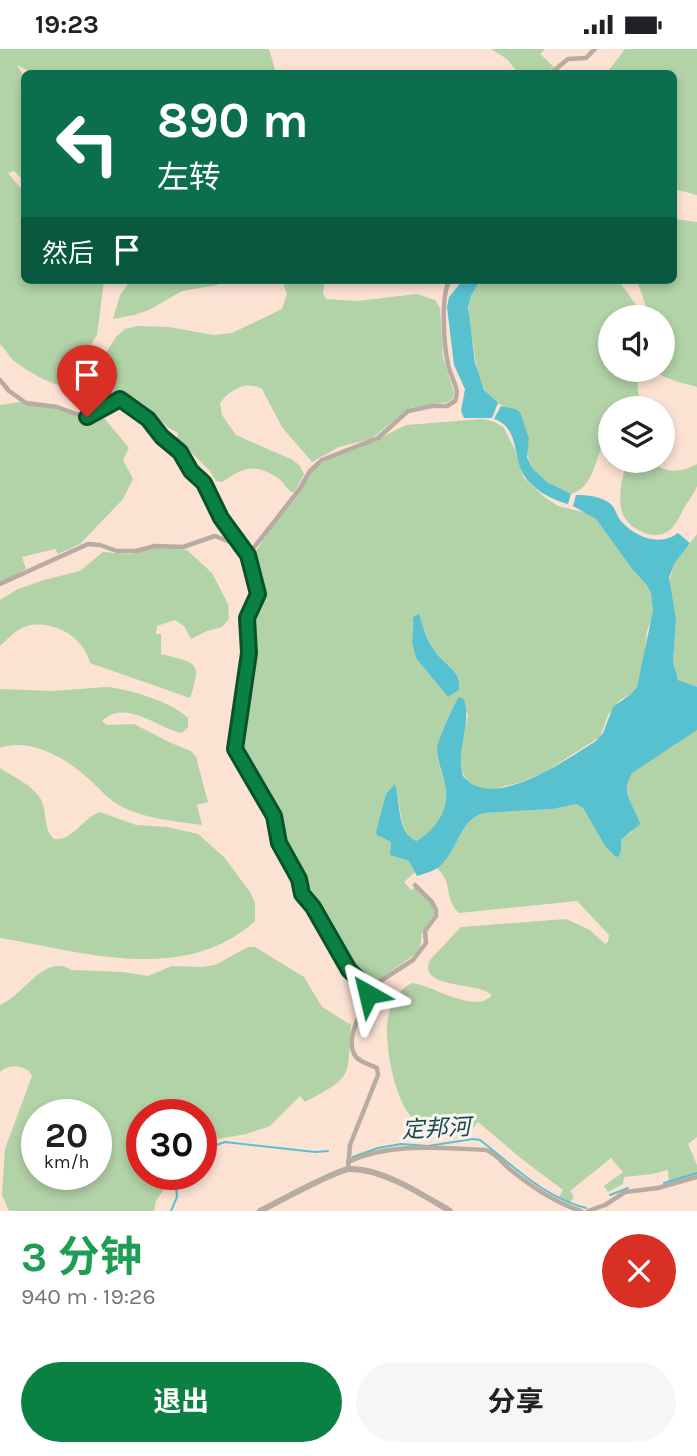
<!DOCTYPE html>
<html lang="zh">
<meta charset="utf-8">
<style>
body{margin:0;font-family:Karla,"Noto Sans SC",sans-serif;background:#f6f6f6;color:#202124;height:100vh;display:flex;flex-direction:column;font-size:26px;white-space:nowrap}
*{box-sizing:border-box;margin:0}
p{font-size:23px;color:#757577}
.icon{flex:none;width:38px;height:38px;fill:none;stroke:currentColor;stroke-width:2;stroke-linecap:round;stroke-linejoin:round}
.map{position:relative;height:1162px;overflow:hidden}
.side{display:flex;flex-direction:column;background:#fff;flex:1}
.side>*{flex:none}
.top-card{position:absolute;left:21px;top:21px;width:656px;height:214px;border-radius:10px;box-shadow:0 4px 10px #0003;background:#0b6e4f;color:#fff;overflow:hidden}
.fabs{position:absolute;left:598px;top:256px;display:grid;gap:14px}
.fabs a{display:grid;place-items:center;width:77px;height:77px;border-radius:50%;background:#fff;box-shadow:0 4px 10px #0003;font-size:35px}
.speed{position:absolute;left:21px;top:1050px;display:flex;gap:14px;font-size:35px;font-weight:700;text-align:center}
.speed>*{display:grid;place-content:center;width:91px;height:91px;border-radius:50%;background:#fff;box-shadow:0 4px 10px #0003;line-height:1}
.speed small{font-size:18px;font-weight:400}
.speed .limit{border:10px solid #d22;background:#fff;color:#111}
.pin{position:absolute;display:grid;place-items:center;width:60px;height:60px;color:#fff;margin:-72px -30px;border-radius:50% 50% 50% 0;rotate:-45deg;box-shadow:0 0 7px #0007}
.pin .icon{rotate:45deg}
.me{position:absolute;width:77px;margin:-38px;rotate:323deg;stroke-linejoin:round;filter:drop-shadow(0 0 5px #0008)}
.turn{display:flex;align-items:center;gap:24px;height:147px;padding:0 21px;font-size:32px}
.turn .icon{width:91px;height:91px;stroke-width:2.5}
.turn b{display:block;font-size:49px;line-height:60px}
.then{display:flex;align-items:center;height:66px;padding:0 21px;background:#0003;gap:14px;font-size:26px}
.round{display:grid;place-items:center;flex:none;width:74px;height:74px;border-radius:37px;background:#f6f6f6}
.overview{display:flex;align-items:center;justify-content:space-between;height:119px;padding:0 21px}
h1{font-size:42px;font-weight:700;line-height:52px;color:#1e9e55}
.primary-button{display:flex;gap:14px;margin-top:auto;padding:14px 21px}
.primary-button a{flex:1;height:80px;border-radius:42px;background:#0b8043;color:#fff;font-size:28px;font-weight:700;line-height:80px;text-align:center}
.primary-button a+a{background:#f6f6f6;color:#202124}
.status{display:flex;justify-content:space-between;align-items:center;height:49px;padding:0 35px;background:#fff;direction:ltr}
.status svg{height:19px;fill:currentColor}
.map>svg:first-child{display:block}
</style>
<div class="status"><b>19:23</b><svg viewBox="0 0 49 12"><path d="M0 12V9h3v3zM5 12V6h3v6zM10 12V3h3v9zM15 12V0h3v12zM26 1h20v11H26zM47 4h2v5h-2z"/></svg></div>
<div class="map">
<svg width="697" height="1162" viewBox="0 0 697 1162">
<rect width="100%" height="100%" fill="#fce2d3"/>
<g fill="#b2d2a7" fill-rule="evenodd">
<path d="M0,0h269l7,24h-149l-3,-2v2h-91l-16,-8 7,11v105l-10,-10 -6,2 16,19v88h80l-7,55 -12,19 -4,35c-23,0 -48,-14 -67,-28 -5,-5 -9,-12 -14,-17z"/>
<polygon points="491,0 545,0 540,5 554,18 547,24 518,24 507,10"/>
<polygon points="625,0 697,0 697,146 674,140 674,24 607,24"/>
<path d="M674,170l23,3v165c-9,-3 -18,-4 -27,-8 -7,-2 -13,-8 -20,-8 -20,-1 -11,27 -7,37h-32v31h-4l-4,6c-9,18 -10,42 -32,49l-24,-12 -14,-13 -7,-17 3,-11 -13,-32c-36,-4 -39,-37 -43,-66 -2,-12 -6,-26 -4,-38 1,-9 6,-17 11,-25h138l24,33 5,3 1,-3 -11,-33h37zM611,268h52v52h-52z"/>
<polygon points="131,231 228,231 217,236 182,242 149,261 134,266 113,270 120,246"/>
<path d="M282,231h43l-2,13 3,6 31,2 60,-7 18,6 5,8 3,49 11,35 -1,6 -5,4 -39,6 -38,31 -32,8 -27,15 -30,-35 -20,-38c-17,-9 -32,1 -42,14l2,12 14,20 57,25 7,6 4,8 -10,19c-8,-3 -9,-10 -16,-15 -25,-16 -35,-10 -56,4l-6,-1 -6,-10 -19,-19 -6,3 -9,-10 2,-12 -9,-5 -11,-10 -5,4 -45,-34 -6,-11 -1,-6 5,-18 10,-16 9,-8 13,-3 31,1 44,8 19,-2 50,-24 5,-15z"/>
<polygon points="20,353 105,370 129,399 123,411 133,430 123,450 80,495 58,505 55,500 22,508 26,520 0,534 0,356"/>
<path d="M483,370l12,3 9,6 11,22 8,27 20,19 15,10 29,7 9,6 36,50 14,15 5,9 3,21 -7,17 -4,36 -6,20 -6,7 -11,6 -12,15 -8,22 -57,36 -25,10 -25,6 -17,-1 -9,-7 -5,-10 -2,-17 8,-39 -9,-18 -2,3c-5,8 -20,42 -20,50 0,15 8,28 10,43 2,19 -15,40 -31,48l-5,-2c-14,-16 -9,-36 -16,-54l-19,47 3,4 12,6 -1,13 19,6 6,11 -11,10 7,8 5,-3 16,17 2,10 -12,19 -2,14 -5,7 -45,32 -19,-20 -35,-61 -10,-12 -4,-16 -19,-33 -5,-30 -40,-66 15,-94 -2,-36 11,-24 -11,-35 19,-30 27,-32 16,-27 19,-14 48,-18 26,-13zM419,566c4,13 7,24 15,35 10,14 29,21 25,40l-11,7 -32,-39 -4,-15v-21z"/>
<path d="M631,411c30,0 33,21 66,4 0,7 0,17 0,22 -3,8 -10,16 -14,24 -4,8 -8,17 -16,22 -15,9 -40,-4 -45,-20 -4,-14 -1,-42 9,-52z"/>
<polygon points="697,485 697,638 682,634 676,628 673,614 676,570 669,534 674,515"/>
<path d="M160,498l27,3 25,23 16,31 1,15 -7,8 -15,4 -16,8 -7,-13 -9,-6 -18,6 -1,8h5v20c35,9 42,7 29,44l-100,-35c-6,-26 -37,-44 -63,-37 -11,3 -19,13 -27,20v-46l18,-11 26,-9 36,-9 23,-19 27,2z"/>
<path d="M106,638c21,1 68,16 82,31v9l-6,6c-24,-4 -56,-35 -80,-12l5,4 27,-1 37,19 20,8 5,6 12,45 -11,3 5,20c-27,-4 -56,-6 -80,-18 -12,-6 -20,-16 -30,-25 -19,-18 -44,-35 -71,-37 -8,0 -14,0 -21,3v-59l53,2z"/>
<path d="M697,681v407l-9,7 9,21v10l-28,8 -1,-13 -16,4 -28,3 -1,7 -15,8 -4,-6 19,-14 -12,-14 -41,33 4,6 -5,7 -10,-7 4,-7 -40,-30 -45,-38 -9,11 -20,-7 1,-7 -26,-2 -1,6c-3,-2 -7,-2 -10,-5 -19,-16 -31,-82 -24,-105 3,-12 12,-25 23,-30 20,2 64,32 80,12 -12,-13 -76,-6 -62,-35l31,-33 105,-8 24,11 15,14 3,-2 1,-7 -32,-34 -118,12c-16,-16 -5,-29 -22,-45 20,-16 22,-47 47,-55l69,-4 23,-5 7,4 22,38 11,10 5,-5v-11l11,-8c2,-47 -24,-54 33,-81 11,-5 19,-17 32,-21z"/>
<path d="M0,719c14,10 30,15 40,30 8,13 2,30 14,41 20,2 29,-22 46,-27l36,13 31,2 31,7 26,23 26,35 5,11v18c-71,64 -171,31 -255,17z"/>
<path d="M248,898h7l49,30 18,30 29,18c-4,54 3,51 -46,77l-5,-6 -30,30 -24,8 -45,8v-27h-59v59h24l2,9 -12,18 -2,10h-145l-7,-16 3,-46 27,-73 -3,-5c-9,-6 -21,-7 -29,1v-67c24,-9 43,-52 72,-35l51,2 25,4 24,-10 31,1 12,-2zM37,1066h59v59h-59z"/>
</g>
<g fill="#57c1d0">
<polygon points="463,231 480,231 471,247 468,258 475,314 484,341 498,354 492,369 464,369 461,362 465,340 454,316 447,258 449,248"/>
<path d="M501,357l15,3 4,3 9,27 -2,18 6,12 14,13 24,12 -3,10c-16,-4 -36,-15 -45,-30 -10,-18 -4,-47 -29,-55z"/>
<path d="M576,446c11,0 23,1 32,7 7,4 8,12 12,18 14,17 40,27 58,13l12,10 -16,21 -5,14 7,41 -3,44 5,17 19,7v43l-65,43c-12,20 2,32 8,51l-19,16v11l-2,5 -3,1 -11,-11 -22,-38 -7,-4 -23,5 -69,4c-24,7 -26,35 -42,51 -6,7 -16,9 -25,12l-8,-15 -19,-6 1,-13 -14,-7 -1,-3 10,-38 9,-10c6,18 1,48 21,57 17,-9 33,-30 30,-50 -1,-14 -9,-28 -9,-43 1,-8 17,-45 22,-51l5,2c8,28 -9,50 -1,77 29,37 104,-17 133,-35l7,-8 10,-26 18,-13 6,-7 16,-76 -2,-18 -5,-9 -14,-15 -36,-50 -23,-13z"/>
<path d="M419,565c4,13 7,25 15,36 9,14 29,21 25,40l-11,7 -32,-39 -4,-15 1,-26z"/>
</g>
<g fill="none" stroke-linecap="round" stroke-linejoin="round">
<g stroke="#57c1d0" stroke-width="2">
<polyline points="201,1101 225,1093 315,1103 328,1102"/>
<path d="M353,1108l25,-9 23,-4 27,2 45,-7 7,1c32,25 65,58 106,68"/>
<polyline points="664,1134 697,1124"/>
<polyline points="610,1146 628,1139"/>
<polyline points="171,1162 177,1148 175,1125"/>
</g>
<g stroke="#b7aba2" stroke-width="4.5">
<polyline points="551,24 568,10 586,9 595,0"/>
<polyline points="0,331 9,342 26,354 57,358 85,368 120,350"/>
<path d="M103,341l45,29 14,19 18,14 11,19 13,12 17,35 27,37 10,39 -10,24 1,35 -14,96 39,67 6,29 19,34 3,15 11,13 35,61 20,21c-2,18 -26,50 -12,68 4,5 15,8 21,11l1,7 -28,70 -2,24"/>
<path d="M248,506l51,-65 11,-19 12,-11 56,-22 30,-27 24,-5h15l8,-5c6,-12 -5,-24 -7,-37 -4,-18 -8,-69 2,-84"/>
<polyline points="0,535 88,495 100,496 117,502 136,502 155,497 183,498 215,487 240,497"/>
<polyline points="368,940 413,911 426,894 425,882 436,867 436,861 432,853 415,836"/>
<path d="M348,1113c41,-20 93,-14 138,-12 11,4 17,14 26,21 20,16 44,32 69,40"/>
<polyline points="588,1162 605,1156 625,1143 658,1139 697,1128"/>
</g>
<path stroke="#b7aba2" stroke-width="6" d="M260,1162c16,-8 76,-41 89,-42 33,-1 74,26 101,42"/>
</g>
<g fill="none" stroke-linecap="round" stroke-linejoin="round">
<defs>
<polyline id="route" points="87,368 120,350 148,370 162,388 180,403 191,422 204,434 221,469 248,506 258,545 247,569 249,604 235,700 274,767 279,794 299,830 302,845 313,858 349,921 367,938 368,945"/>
</defs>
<use href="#route" stroke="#07532c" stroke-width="18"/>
<use href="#route" stroke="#0b8043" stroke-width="12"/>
</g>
<g text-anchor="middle" stroke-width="6" stroke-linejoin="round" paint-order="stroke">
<g font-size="23" font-style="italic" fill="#1a4950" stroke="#faf4f0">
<text transform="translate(436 1079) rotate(-3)" y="8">定邦河</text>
</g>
</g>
</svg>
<div class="fabs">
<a><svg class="icon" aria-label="sound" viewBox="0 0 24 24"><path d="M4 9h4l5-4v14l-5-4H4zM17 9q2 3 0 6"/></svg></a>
<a><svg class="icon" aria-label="layers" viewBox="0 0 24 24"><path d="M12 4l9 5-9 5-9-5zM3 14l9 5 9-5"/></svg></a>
</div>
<div class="speed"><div>20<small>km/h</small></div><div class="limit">30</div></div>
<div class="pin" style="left:87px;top:368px;background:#d93025"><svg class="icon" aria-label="arrive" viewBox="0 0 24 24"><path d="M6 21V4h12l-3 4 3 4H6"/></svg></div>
<svg class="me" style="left:368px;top:945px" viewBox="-20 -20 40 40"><path d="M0-17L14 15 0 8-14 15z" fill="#0b8043" stroke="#fff" stroke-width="4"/></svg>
<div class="top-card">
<div class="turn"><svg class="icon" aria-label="left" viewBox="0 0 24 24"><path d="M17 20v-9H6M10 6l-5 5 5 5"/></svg><div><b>890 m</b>左转</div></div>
<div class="then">然后<svg class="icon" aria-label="arrive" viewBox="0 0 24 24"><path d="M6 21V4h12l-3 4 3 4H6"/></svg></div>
</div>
</div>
<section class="side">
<div class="overview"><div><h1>3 分钟</h1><p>940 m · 19:26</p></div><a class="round" style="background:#d93025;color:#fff"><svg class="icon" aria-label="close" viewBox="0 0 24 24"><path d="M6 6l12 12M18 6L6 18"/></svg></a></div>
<div class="primary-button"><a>退出</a><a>分享</a></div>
</section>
